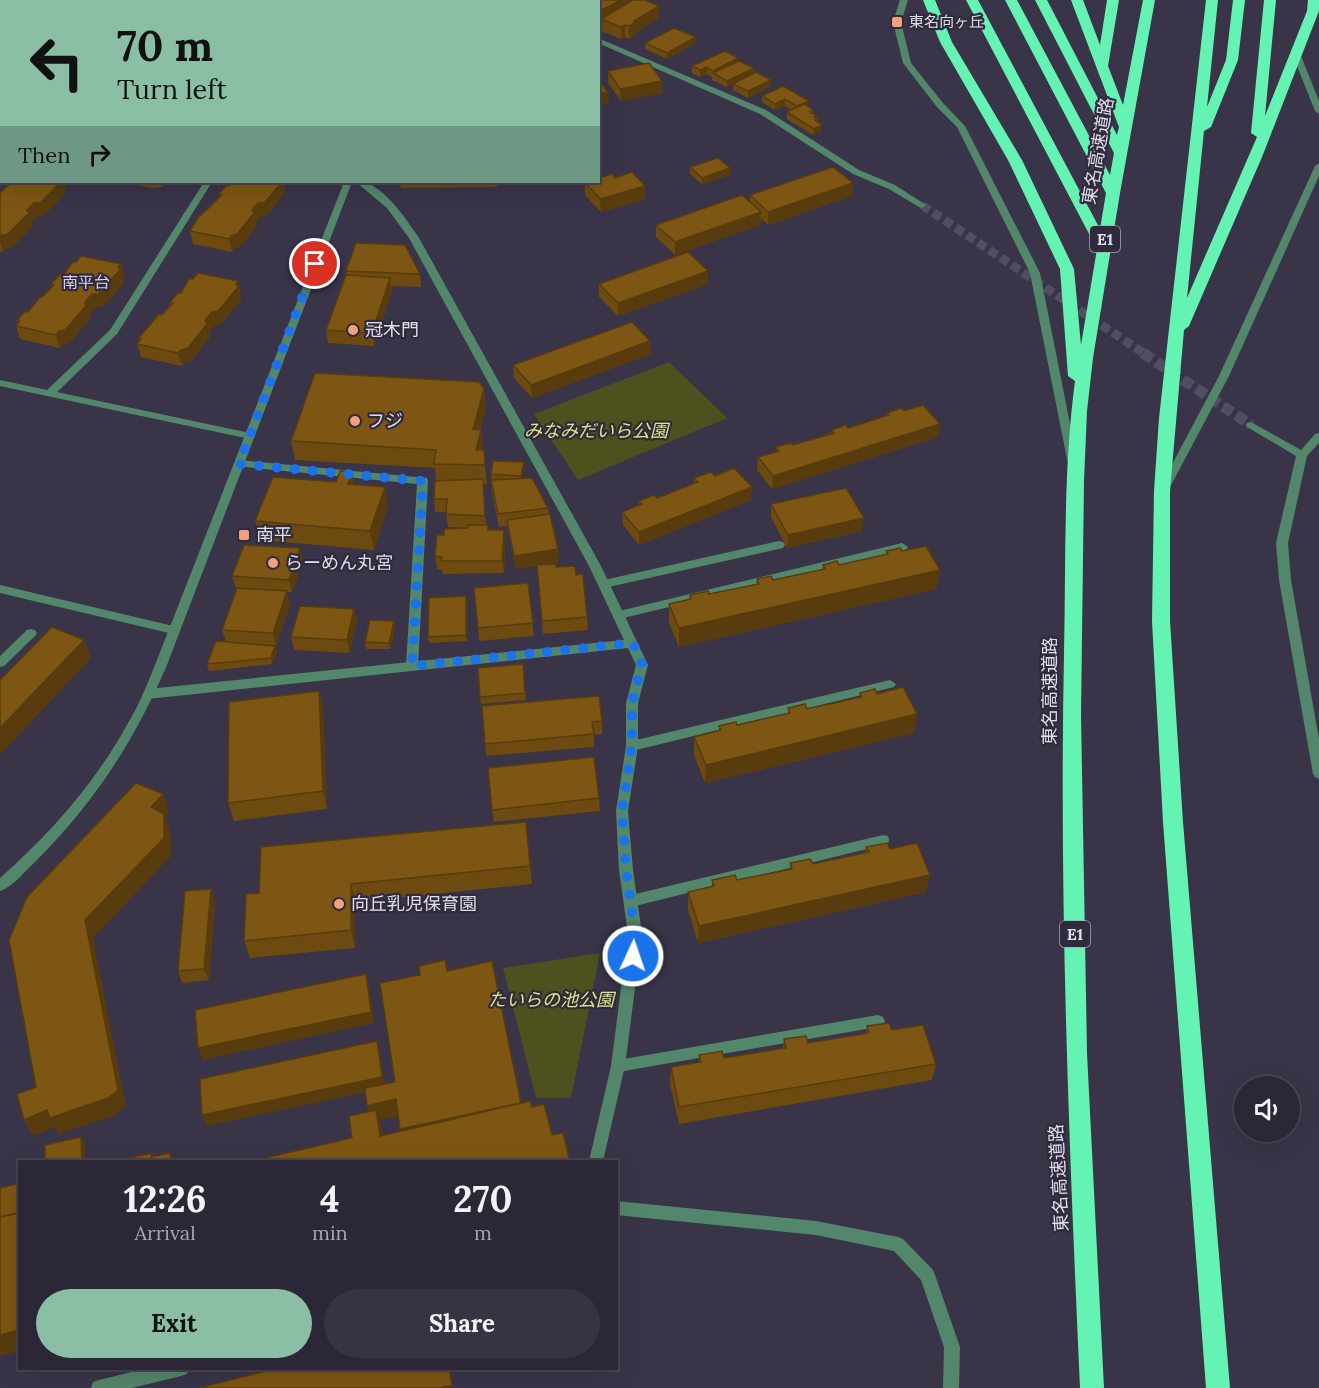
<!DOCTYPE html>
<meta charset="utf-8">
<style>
body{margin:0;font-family:Lora,"Noto Sans JP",serif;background:#373342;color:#f1f3f6;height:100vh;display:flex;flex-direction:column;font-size:22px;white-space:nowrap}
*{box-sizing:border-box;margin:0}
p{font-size:20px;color:#a6a5ad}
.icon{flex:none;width:33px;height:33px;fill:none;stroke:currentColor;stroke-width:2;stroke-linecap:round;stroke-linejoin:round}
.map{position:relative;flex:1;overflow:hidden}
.side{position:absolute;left:18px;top:1160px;width:600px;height:210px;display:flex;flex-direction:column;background:#2b2736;border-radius:0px;box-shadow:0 6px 24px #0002,0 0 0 2px #474451}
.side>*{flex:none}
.top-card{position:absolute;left:0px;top:0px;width:600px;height:183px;box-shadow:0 6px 24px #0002,0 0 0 2px #474451;background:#8abfa5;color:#111;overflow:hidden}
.fabs{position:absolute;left:1234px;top:1076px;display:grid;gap:12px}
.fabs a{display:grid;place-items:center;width:66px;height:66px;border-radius:50%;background:#2b2736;box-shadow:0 6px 24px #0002,0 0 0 2px #474451;font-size:30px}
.pin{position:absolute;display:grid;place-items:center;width:51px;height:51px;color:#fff;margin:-26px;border:3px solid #fff;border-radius:50%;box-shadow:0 2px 6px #0007}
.me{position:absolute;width:66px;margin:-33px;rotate:3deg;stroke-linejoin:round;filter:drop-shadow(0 0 4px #0008)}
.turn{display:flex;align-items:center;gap:21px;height:126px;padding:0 18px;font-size:27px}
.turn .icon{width:78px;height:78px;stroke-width:2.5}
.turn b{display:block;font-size:42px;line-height:51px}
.then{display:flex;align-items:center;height:57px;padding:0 18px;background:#0003;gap:12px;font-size:22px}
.eta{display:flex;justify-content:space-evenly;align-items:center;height:102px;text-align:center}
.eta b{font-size:36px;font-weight:800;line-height:42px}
.button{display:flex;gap:12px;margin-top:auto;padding:12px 18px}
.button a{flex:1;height:69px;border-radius:36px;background:#8abfa5;color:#111;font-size:24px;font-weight:800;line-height:69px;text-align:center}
.button a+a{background:#373342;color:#f1f3f6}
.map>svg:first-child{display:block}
</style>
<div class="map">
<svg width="1319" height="1388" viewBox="0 0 1319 1388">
<rect width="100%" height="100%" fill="#393448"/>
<g fill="#4d511e">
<polygon points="669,362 727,418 578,480 534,414"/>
<polygon points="600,953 571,1098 536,1098 503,968"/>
</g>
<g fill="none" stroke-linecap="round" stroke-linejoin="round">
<polyline stroke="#524d60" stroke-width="9" stroke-dasharray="9 4.5" stroke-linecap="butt" points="922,205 1145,354"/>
<polyline stroke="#524d60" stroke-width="11" stroke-dasharray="11 5" stroke-linecap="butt" points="1143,353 1251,425"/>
<g fill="#53876c" fill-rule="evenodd">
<polygon points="900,0 908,0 901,22 911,63 943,103 965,126 1040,273 1077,459 1076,461 1068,461 1067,459 1030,273 957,127 937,107 903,63 893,22"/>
<polygon points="1292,49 1299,51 1319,101 1319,114 1315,111 1291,51"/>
<polygon points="1319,163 1319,176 1229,376 1170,487 1165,491 1161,490 1160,487 1219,376 1315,166"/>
<polygon points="204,182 212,182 117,334 53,396 45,396 45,392 110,330"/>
<polygon points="239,460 427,478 428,481 418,666 416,669 412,670 406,666 417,484 235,466 234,464 235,462"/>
<polygon points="779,541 783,542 785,545 783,548 604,588 598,584 604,580"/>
<polygon points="902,543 908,547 906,550 619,619 613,615 619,611"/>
<polygon points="31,629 35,630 37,633 35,636 4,666 0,667 0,656 27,630"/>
<polygon points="890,680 896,684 894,687 632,751 628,749 626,746 628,743 632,741"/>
<polygon points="883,835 888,836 889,840 888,844 883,845 631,907 626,905 624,901 626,897 631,895"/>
<polygon points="878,1015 883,1017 885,1021 883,1025 878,1027 618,1072 613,1071 611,1066 613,1061 618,1060"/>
<polygon points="148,1368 189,1368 187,1374 181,1376 132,1388 91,1388 93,1382 99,1380"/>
</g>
<g fill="#53876c" fill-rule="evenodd">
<polygon points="160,0 168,0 159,2"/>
<polygon points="501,0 510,0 512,2 502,2"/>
<polygon points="598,38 766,110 859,170 895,185 926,205 922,208 919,207 889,189 853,174 760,114 598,43"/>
<path d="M356,182c24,-3 50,37 63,56l182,328 47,99 -10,38v43l-10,65 5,59 9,64 -17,132 -22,95h-14l22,-95 17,-132 -9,-64 -3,-59 10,-65v-43l10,-38 -8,-17 -480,51 -6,-5 6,-5 476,-49 -35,-74 -180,-328 -22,-30z"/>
<polygon points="0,380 250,433 255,436 250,439 0,386"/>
<polygon points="1251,422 1301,450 1315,434 1319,433 1319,443 1307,456 1288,543 1291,580 1319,739 1319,779 1315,777 1313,774 1279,580 1276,543 1296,456 1247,427 1246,425 1247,423"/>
<polygon points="0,585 173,626 179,630 173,634 0,593"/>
<polygon points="616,1201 816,1221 898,1237 903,1239 933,1270 935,1275 960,1347 959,1388 943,1388 944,1347 921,1280 894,1251 816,1235 616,1215"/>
</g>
<g fill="#53876c" fill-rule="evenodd">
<polygon points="415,0 423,0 414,2"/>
<rect x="0" y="103" width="2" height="6"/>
<path d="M344,182h8l-185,483c-33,77 -73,138 -132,197 -10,9 -22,25 -35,29v-13c50,-44 96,-96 128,-155 11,-18 19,-38 27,-58z"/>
</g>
<g fill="#64f3b3" fill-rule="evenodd">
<path d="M923,0h12l17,42 70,118 52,109 7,76 16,-96 -131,-249h12l122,229 6,-36 -101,-193h12l93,175 4,-22 -79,-153h12l70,135 2,-8 -48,-127h12l17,45 7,-45h12l-11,66 15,39 20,-105h12l-35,193 -27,165 -6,53 -3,70 -3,233 6,339 17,335h-24c-11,-245 -21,-489 -16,-734 2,-91 -1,-183 11,-273l-7,-5 -8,-107 -52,-109 -68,-118z"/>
<polygon points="1206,0 1218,0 1207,107 1226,60 1233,0 1245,0 1238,60 1211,127 1204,131 1187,298 1257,137 1251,133 1264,0 1276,0 1265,116 1307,11 1308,0 1319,0 1319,11 1262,157 1189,326 1184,330 1170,491 1170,621 1183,822 1230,1388 1206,1388 1163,822 1152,621 1154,491 1159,418"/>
</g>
</g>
<g fill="#6c4a10">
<polygon points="0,0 34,0 32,2 2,2 2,3 0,3"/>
<polygon points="183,0 209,0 207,2 193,2"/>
<polygon points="525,0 580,0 578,2 529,2"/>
<polygon points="581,0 628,0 628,3 659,18 636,32 636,34 629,39 625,37 621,39 601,31 601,23 598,25 598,2"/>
<polygon points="2,36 2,61 0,61 0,37"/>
<polygon points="696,37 696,43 667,59 645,49 645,43"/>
<polygon points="738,61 754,68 754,73 771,86 748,98 733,90 733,84 727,87 712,80 712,77 707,74 700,77 692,73 692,66"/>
<polygon points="608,71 662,81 662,93 621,101 608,83"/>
<polygon points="783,86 813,110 813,113 817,116 818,122 822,131 813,135 787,119 787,112 792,110 785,106 775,110 762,102 762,96"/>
<polygon points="690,167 730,168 730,175 702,184 690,174"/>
<polygon points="615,178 645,199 601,212 585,195 585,182"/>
<polygon points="9,182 66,189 64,191 65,194 44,215 38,216 32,222 33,226 12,247 6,248 3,252 0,251 0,193 10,183"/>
<polygon points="119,182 167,182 162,187 152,188"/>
<polygon points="232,182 283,182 285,189 284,190 284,194 267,215 261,216 256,222 257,226 240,247 234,248 232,252 193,244 190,231 219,197 219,194 229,186"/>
<polygon points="400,182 498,182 497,187 401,188"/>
<polygon points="750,195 852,196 768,225 761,218 760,225 675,255 656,237 656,225 749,202"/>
<polygon points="76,262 121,264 124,277 122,279 124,283 102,307 96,307 89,315 90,319 69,343 63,344 60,348 20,339 16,326 18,323 17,321 28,312 52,287 51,284 63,275"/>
<polygon points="346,271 420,274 421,287 391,286 392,291 374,346 328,343 326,330 347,275"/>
<polygon points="599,284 708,284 618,316 599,297"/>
<polygon points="241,294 240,296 241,300 221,324 215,325 209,332 210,337 191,361 184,362 182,366 141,357 137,344 139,342 138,339 170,305 170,302"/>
<polygon points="650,341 651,354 532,398 514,378 513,365"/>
<polygon points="484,389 486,408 480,430 481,430 487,484 483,484 486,525 488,530 505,543 504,573 443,574 442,570 437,569 435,556 444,535 468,528 448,527 446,512 435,512 434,499 436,481 435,468 295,460 291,441"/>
<polygon points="904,411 940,424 938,437 772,489 757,470 758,457 776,452 776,447 793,445 831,433 832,430 848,428 887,416 887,413"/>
<polygon points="524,462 524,469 522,479 548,508 549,515 559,562 546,564 576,575 587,617 588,630 543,634 537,566 516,569 507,526 499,527 492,493 491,474"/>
<polygon points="715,476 751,500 639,545 623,525 622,512 639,506 639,501 657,498 694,483 694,478"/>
<polygon points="354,484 388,506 374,550 260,540 255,521"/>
<polygon points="771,504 862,531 787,548 771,517"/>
<polygon points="886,551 902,551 940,570 936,589 679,647 669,623 669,604 689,600 690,595 709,594 756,584 757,579 773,580 822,570 823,565 839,565 886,554"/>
<polygon points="303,561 292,592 287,592 290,604 276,646 275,646 277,653 272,664 209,671 207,664 226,642 222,630 237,589 236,589 232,576"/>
<polygon points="528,583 534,636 479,641 478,628"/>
<polygon points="466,596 467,641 429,643 428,637"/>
<polygon points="354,609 357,622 349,653 294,650 291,637"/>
<polygon points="394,621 395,628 390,649 366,649 365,642"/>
<polygon points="523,664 526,700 481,704 480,697"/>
<polygon points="319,691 323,710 327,809 234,821 228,803"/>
<polygon points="860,693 877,694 917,714 914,733 705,783 694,755 694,737 719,731 719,726 737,725 788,714 788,708 807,709 859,697"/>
<polygon points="482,706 602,721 602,734 594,735 594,747 486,756"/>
<polygon points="599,798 600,811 494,822 492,810"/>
<polygon points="526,822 532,884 355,902 355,948 250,958 244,941 259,893"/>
<polygon points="866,847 890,849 926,892 698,943 688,910 688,892 712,887 712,880 737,880 790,869 790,863 813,864 865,853"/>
<polygon points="211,889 215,902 209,980 182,983 178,971"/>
<polygon points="867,1026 892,1030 936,1064 932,1080 679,1124 670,1084 671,1067 699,1062 699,1055 724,1058 783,1048 784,1039 808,1043 866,1034"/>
</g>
<g fill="#583c0d">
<polygon points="23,0 34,0 32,2 23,2"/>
<polygon points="557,0 580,0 578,2 555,1"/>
<polygon points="621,0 628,0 628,8 601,19 601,23 598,25 598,12"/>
<polygon points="659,6 659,18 636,32 636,34 629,39 629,26 634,21"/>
<polygon points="625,25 625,37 621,39 621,27"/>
<polygon points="696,37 696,43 667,59 667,53"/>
<polygon points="738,58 738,64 713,73 713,71"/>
<polygon points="707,67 707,74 700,77 700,70"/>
<polygon points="754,68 753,75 727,87 727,81"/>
<polygon points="771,80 771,86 748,98 748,91"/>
<polygon points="662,81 662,93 621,101 620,89"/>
<polygon points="608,92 609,104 598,106 598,94"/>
<polygon points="785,99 785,106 775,110 775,104"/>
<polygon points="809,101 808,107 797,112 797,106"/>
<polygon points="822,125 822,131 813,135 814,129"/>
<polygon points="730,168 730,175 702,184 702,178"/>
<polygon points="60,182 64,182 66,189 64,191 65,194 44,215 38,216 32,222 33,226 12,247 6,248 3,252 0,242 0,237 27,210"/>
<polygon points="161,182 167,182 162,187"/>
<polygon points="280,182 283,182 285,189 284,190 284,194 267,215 261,216 256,222 257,226 240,247 234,248 232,252 229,239 231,236 252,210"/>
<polygon points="853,183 852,196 768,225 768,212"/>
<polygon points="645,186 645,199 601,212 600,199"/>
<polygon points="761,212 760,225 675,255 675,242"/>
<polygon points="121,264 124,277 122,279 124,283 102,307 96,307 89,315 90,319 69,343 63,344 60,348 56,335"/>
<polygon points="708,271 708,284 618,316 618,303"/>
<polygon points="390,278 392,291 374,346 372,333"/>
<polygon points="238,281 241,294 240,296 241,300 221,324 215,325 209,332 210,337 191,361 184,362 182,366 178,353 205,320"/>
<polygon points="650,341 651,354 532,398 531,385"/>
<polygon points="484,389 486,408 475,448 473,429"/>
<polygon points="940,424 938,437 772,489 773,476"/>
<polygon points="481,430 483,449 479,465 476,450"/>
<polygon points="524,462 524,469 522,482 521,476"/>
<polygon points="352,472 355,491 348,484"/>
<polygon points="385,487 388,506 374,550 370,531"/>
<polygon points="752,487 751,500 639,545 639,532"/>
<polygon points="864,518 862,531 787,548 788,535"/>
<polygon points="504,530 505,543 504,573 502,561"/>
<polygon points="300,548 303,561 292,592 289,580"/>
<polygon points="558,549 559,562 516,569 514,556"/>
<polygon points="940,570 936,589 679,647 679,628"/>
<polygon points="287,591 290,604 276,646 273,633"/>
<polygon points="466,596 467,603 467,641 466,635"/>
<polygon points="354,609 357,622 349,653 347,640"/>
<polygon points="394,621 395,628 390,649 389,643"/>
<polygon points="84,640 91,658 0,755 0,728"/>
<polygon points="275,646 277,653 272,664 271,658"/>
<polygon points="319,691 323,710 327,809 323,791"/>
<polygon points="917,714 914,733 705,783 706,765"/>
<polygon points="163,794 169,812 165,817 170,832 171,856 93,938 126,1106 116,1115 59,1134 55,1127 33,1136 24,1120 47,1110 85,920 151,807"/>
<polygon points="930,875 926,892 698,943 699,926"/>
<polygon points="351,884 355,902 355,948 351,930"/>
<polygon points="211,889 215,902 209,980 204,969"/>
<polygon points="366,974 369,986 374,1023 203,1060 198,1048"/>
<polygon points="377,1041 380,1052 385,1088 207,1126 202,1115"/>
<polygon points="396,1099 400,1116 379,1120 382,1130 386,1156 372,1122 367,1106"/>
<polygon points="521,1103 404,1145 400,1129"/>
<polygon points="81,1137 85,1143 85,1161 82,1161"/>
<polygon points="170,1153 174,1161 171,1161"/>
<polygon points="20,1330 20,1351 0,1356 0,1335"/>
<polygon points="449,1368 450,1368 453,1388 439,1388"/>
</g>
<g fill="#7e5613" stroke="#583c0d" stroke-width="1.5">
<polygon points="168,0 174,0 192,2 167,2"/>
<polygon points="245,0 286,0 300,2 244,2"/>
<polygon points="581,0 621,0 598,12 598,2 578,2"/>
<polygon points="633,0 644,0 659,6 634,21 636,22 629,26 625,25 621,27 601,19"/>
<polygon points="674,28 696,37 667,53 645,43"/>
<polygon points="2,36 2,49 0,49 0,37"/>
<polygon points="725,51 738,58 713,71 707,67 700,70 692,66"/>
<polygon points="739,61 754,68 727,81 713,73"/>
<polygon points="649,63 662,81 620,89 608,71"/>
<polygon points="756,72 771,80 748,91 733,84"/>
<polygon points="598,78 608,92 598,94"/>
<polygon points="783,86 809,101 797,106 785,99 775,104 762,96"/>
<polygon points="804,104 813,110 810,112 817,116 814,117 818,119 815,120 822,125 814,129 787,112"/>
<polygon points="718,158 730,168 702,178 690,167"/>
<polygon points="833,167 853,183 768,212 750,195"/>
<polygon points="632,172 645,186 600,199 585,182 598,182 598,178 612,174 615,178"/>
<polygon points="11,182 61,182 40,203 34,203 27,210 29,213 8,234 2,235 0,237 0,193 12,182"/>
<polygon points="232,182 282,182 264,203 258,203 252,210 254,213 237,234 231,236 229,239 190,231 198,218 222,195 219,194 226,186 229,186"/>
<polygon points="742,195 761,212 675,242 656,225"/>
<polygon points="356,243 405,245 420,274 346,271"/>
<polygon points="688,252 708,271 618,303 599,284"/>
<polygon points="81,256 121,264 118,267 120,270 98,294 92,294 85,302 86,306 65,330 59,331 56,335 16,326 20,321 17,321 25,311 28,312 40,297 42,297 54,285 51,284 59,275 63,275 73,262 76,262"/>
<polygon points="198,273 238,281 236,284 238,287 218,311 212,312 205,320 207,324 188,348 181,350 178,353 137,344 141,339 138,339 159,314 162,315 173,303 170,302 178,293 181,293 189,279 193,279"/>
<polygon points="346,275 390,278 372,333 326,330"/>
<polygon points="632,322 650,341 531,385 513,365"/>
<polygon points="315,373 479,382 484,389 473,429 481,430 476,450 484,450 485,465 434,464 436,450 291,441"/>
<polygon points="923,405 940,424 773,476 758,457 779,451 776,447 791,443 793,445 834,433 832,430 846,425 848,428 889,415 887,413 901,408 904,411"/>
<polygon points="493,461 524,462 521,476 491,474"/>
<polygon points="734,468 752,487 639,532 622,512 642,504 639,501 654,495 657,498 698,482 694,478 711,472 715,476"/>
<polygon points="340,471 352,472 348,484 385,487 370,531 255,521 273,477 336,482"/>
<polygon points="532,478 548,508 498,514 491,480"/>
<polygon points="483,479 485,516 446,514 447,499 434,499 435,481"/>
<polygon points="846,488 864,518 788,535 771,504"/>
<polygon points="550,514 558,549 514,556 507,520"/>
<polygon points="468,525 488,525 488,530 504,530 502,561 441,561 442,557 435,556 437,535 444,535 444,529 468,528"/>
<polygon points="244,545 300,548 289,580 232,576"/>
<polygon points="926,546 940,570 679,628 669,604 691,599 690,595 708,591 709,594 759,584 757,579 771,576 773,580 825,569 823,565 837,561 839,565 888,554 886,551 900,548 902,551"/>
<polygon points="556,564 556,567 575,566 576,575 583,574 587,617 542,621 537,565"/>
<polygon points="528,583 533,623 478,628 474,588"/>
<polygon points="237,588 287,591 273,633 222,630"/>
<polygon points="466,596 466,635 428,637 429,598"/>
<polygon points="300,606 354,609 347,640 291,637"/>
<polygon points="370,620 394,621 389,643 365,642"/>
<polygon points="52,627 84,640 0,728 0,680"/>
<polygon points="216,641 275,646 271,658 207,664"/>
<polygon points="523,664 525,693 480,697 478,668"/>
<polygon points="903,687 917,714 706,765 694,737 721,730 719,726 736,722 737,725 790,713 788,708 805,704 807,709 862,697 860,693 875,689 877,694"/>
<polygon points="319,691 323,791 228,803 229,702"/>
<polygon points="599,696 602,721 592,722 594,734 485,744 482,706"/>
<polygon points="594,757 599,798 492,810 488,768"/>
<polygon points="136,783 163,794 151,807 164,814 164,838 85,920 118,1090 108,1098 50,1118 47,1110 24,1120 17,1094 36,1087 9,940 27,897"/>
<polygon points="526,822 530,866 351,884 351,930 244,941 246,894 259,893 261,847"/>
<polygon points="887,843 890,849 917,843 930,875 699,926 688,892 714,886 712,880 735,875 737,880 792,869 790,863 810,859 813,864 869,852 866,847"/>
<polygon points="211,889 204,969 178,971 185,891"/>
<polygon points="445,960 447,971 492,961 521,1103 400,1129 396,1099 367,1106 365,1088 395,1082 380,983 420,975 419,966"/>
<polygon points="366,974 371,1012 198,1048 195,1010"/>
<polygon points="889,1023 892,1030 923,1025 936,1064 679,1107 671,1067 701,1062 699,1055 722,1051 724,1058 786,1048 784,1039 806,1036 808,1043 869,1033 867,1026"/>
<polygon points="377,1041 382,1077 202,1115 200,1079"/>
<polygon points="530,1101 532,1107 544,1104 552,1135 563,1133 570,1161 252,1161 352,1138 349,1116 376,1110 380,1136"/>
<polygon points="81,1137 82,1161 45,1161 45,1145"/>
<polygon points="152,1153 151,1161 116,1161"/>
<polygon points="170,1153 171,1161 151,1161 151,1157"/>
<polygon points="20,1183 20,1212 0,1217 0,1188"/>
<polygon points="20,1213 20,1330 0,1335 0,1217"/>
<polygon points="278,1368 449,1368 452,1385 439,1388 199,1388"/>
</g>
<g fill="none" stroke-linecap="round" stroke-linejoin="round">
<polyline stroke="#1a73e8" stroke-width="10" stroke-dasharray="0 18" points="315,264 239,464 423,481 412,666 633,643 642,664 632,703 632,746 622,811 626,870 635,934 633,956"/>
</g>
<g fill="#f3a081" stroke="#2f2a3d" stroke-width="2">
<rect x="891" y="16" width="12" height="12" rx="3"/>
<circle cx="353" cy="330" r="6"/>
<circle cx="355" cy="421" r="6"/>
<rect x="238" y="529" width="12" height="12" rx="3"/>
<circle cx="273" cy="563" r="6"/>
<circle cx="339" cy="904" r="6"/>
</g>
<g text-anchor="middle" stroke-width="4.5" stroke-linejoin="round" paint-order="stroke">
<g font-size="15" fill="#e0ddea" stroke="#2f2a3d" text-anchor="start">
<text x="909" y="27">東名向ヶ丘</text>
</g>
<g fill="#2f2a3d" stroke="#aba7b6" stroke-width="1.5">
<rect x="1090" y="226" width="30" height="26" rx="4.5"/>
<rect x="1060" y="921" width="30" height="26" rx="4.5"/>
</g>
<g font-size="16" font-weight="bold" fill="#e0ddea">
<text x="1105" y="245">E1</text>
<text x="1075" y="940">E1</text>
</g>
<g font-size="16" fill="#d7d2eb" stroke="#2f2a3d">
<text x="86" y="288">南平台</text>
</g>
<g font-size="18" fill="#e0ddea" stroke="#2f2a3d">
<text transform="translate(1098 151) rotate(-80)" y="6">東名高速道路</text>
<text transform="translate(1050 691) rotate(-90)" y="6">東名高速道路</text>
<text transform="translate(1059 1178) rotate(-93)" y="6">東名高速道路</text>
</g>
<g font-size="18" fill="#e0ddea" stroke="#2f2a3d" text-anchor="start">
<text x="365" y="336">冠木門</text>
<text x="367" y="427">フジ</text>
<text x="256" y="541">南平</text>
<text x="285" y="569">らーめん丸宮</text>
<text x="351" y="910">向丘乳児保育園</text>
</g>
<g font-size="18" font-style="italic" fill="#dde682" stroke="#2f2a3d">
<text x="596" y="437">みなみだいら公園</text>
<text x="551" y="1006">たいらの池公園</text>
</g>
</g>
</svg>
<div class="fabs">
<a><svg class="icon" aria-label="sound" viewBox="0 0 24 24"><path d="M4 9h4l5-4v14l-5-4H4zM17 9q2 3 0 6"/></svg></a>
</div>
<div class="pin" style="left:315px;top:264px;background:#d93025"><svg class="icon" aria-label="arrive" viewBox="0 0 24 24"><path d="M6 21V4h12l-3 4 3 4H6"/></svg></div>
<svg class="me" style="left:633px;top:956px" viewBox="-20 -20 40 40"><circle r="17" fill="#1a73e8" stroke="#fff" stroke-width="3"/><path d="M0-11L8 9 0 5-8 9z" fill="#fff"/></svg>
<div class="top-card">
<div class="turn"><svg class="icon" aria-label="left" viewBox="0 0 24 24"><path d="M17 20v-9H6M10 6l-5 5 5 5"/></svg><div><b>70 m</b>Turn left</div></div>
<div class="then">Then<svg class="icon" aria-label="right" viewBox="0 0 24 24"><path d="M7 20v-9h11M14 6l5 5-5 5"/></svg></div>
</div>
<section class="side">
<div class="eta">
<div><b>12:26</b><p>Arrival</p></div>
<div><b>4</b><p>min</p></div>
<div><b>270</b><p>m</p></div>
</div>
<div class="button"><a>Exit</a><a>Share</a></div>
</section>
</div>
